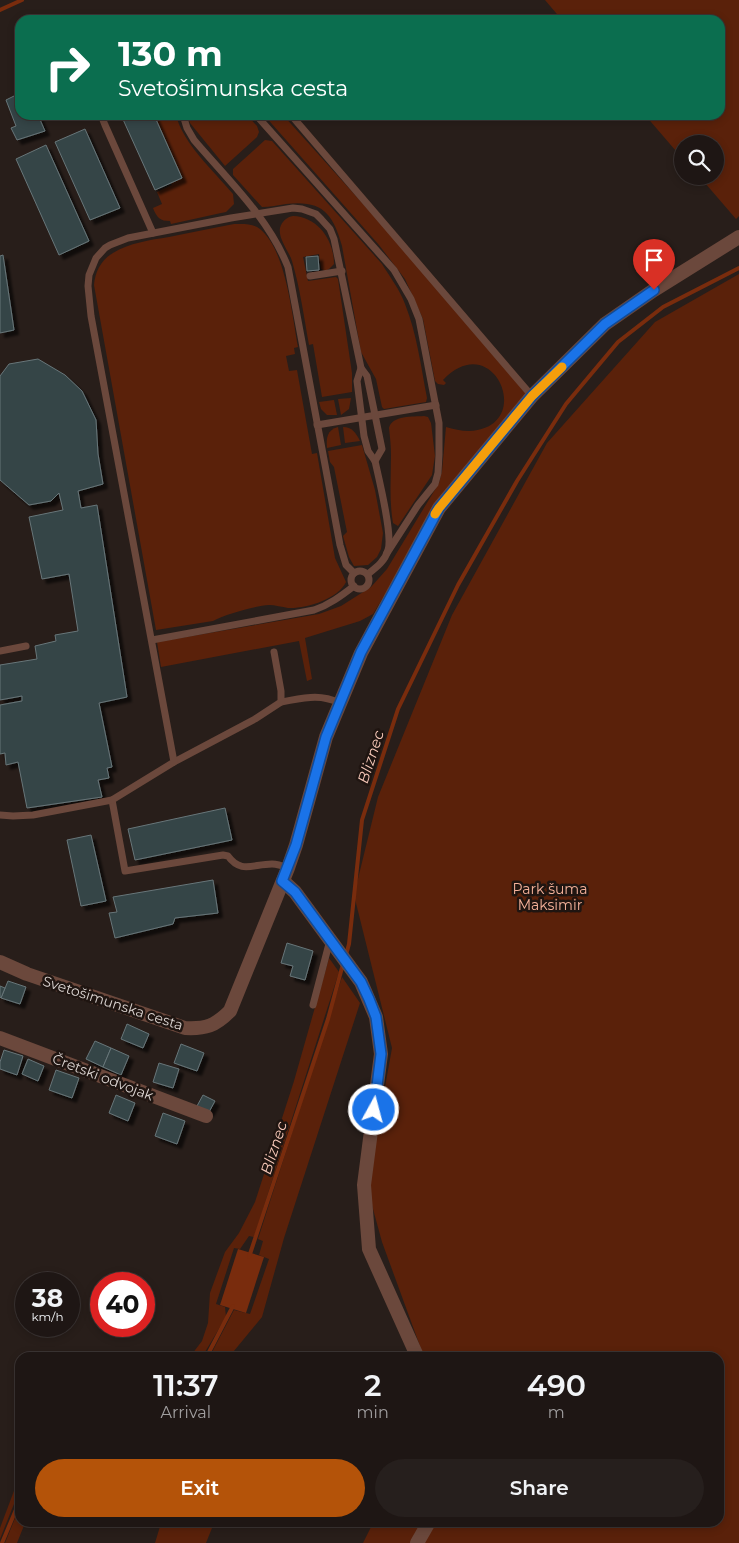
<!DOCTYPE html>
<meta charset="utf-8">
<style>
body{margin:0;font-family:Montserrat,sans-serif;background:#261f1d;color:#f1f3f6;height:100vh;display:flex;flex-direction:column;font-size:19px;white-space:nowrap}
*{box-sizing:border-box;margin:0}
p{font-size:16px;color:#a19fa0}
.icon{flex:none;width:28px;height:28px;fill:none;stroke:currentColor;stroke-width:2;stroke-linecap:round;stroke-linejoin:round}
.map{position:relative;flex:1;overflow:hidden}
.drawer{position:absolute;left:15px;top:1352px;width:709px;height:175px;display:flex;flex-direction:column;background:#1e1614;border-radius:15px;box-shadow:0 2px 8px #0003,0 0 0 1px #3c3534}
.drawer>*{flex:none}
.guide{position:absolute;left:15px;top:15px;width:710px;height:105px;border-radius:15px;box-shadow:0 2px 8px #0003,0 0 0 1px #3c3534;background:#0b6e4f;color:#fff;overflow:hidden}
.fabs{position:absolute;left:674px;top:135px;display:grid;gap:10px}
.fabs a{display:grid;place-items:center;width:50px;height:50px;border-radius:50%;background:#1e1614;box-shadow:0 2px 8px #0003,0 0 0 1px #3c3534;font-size:25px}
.speed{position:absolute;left:15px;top:1272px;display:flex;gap:10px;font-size:25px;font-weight:700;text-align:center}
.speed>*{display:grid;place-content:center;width:65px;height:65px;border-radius:50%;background:#1e1614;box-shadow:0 2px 8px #0003,0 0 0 1px #3c3534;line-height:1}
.speed small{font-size:12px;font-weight:400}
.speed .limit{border:8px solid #d22;background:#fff;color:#111}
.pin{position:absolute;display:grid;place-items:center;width:42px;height:42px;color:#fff;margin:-51px -21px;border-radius:50% 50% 50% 0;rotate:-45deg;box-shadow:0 0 5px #0007}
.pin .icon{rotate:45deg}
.me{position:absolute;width:55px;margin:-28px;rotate:7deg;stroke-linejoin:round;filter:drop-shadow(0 0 4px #0008)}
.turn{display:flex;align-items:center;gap:18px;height:105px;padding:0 20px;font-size:22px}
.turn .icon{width:65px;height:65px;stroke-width:2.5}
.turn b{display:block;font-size:35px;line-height:42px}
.eta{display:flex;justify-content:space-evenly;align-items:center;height:85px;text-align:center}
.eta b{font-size:30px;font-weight:600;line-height:35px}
.cta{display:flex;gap:10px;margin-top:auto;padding:10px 20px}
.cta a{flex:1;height:58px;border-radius:30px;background:#b45309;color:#fff;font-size:20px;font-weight:600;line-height:58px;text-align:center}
.cta a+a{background:#261f1d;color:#f1f3f6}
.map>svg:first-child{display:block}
</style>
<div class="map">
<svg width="739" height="1543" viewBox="0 0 739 1543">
<defs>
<filter id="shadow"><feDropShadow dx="4.5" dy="4.5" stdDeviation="1" flood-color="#0009"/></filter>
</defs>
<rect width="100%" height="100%" fill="#281e1a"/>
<g fill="#5a210a">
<polygon points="545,0 739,0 739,216 736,219 699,176 715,176 715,144 682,144 682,158 645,115 720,115 720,20 562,20"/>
<path d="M154,115h22c7,29 38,56 57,79l1,10 -8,8 -5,1 -50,11 -1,-3c-10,0 -13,-3 -17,-13l9,-4 -5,-12 15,-7 -1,-2 11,-5z"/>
<polygon points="187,115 247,115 257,126 259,132 257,137 225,166 190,123"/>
<path d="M264,115h19l144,160 101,118 -108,143 -47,78 -13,7 -55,17 7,41 -5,2 -8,-40 -138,26 -4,-25 162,-28 22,-8 30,-19 16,-18 52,-86 3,-12 4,-44c7,2 15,4 23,4 68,-3 25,-105 -26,-51l3,3 -2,2 -6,-1 -3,-3 -12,-62 -18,-40 -26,-34z"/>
<path d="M265,140l7,1 110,123c8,13 18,26 23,40 12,30 16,63 22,94l-1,4 -42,7 -2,-2 -6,-28 -15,-27 -19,-106c-9,-33 -20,-46 -56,-42 -8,1 -16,3 -24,3l-29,-32v-6z"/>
<path d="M293,216c25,1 41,24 41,48l-5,5 -4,2 -4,-2 -2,-15 -16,3 5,24 28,-4 2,2 14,94v19l-30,5 -9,-53 -4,1c-5,-28 -9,-57 -17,-84 -3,-10 -14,-22 -12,-33 2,-7 7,-11 13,-12z"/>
<path d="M234,224c9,0 18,-1 26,5 26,21 32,86 38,118l-4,1 1,6 -9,2 3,15 8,-1 15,84 5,-1 18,105 11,24c-8,17 -40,27 -58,26 -6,-1 -13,-3 -19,-3 -15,1 -43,9 -56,16l-57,9 -62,-345c1,-13 7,-25 19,-32 16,-10 37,-13 56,-16 21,-4 43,-9 65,-13z"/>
<polygon points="739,274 739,1543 363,1543 373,1523 719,1522 719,1358 424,1357 382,1242 367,1187 392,1048 354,895 378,797 452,615 547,443 655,322"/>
<polygon points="351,398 349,409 341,415 338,399"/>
<polygon points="334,400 337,415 327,415 321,409 319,402"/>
<path d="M424,416l4,1 3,6 4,33 -3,19 -34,51 -5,-3c-4,-23 -2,-45 -2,-68 0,-9 -1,-18 -2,-27 3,-13 24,-11 35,-12z"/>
<path d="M338,427l3,18 -14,3c-1,-10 0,-18 11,-21z"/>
<path d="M343,427c9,0 13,6 17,14l-15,2z"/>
<polygon points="362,445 375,490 383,533 381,549 377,557 368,565 354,566 349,557 343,536 347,532 334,467 330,462 328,451"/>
<polygon points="329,958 339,972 254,1237 249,1236 240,1249 234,1248 216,1304 225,1307 226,1317 202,1357 189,1358 202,1341 208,1323 210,1293 225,1252 239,1233 255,1202 294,1081"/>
<polygon points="342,977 360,1003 284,1238 262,1317 229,1357 209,1358 234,1310 250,1314 269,1259 259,1255 263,1241 258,1239"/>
<polygon points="20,1475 20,1489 0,1539 0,1528"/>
<polygon points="20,1506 20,1522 25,1523 17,1543 5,1543"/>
<polygon points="161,1523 161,1522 214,1523 206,1543 155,1543"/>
</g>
<polygon fill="#792c0d" points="238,1249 264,1257 246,1313 220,1305"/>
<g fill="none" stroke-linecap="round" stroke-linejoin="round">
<g stroke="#792c0d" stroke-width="4">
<polyline points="0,10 22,0"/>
<polyline points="346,955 349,944 362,820 398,709 458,585 517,481 566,404 618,342 663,307 739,268"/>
<polyline points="249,1257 328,1019 343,964"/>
<polyline points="206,1358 233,1306"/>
<polyline points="2,1543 20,1500"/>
</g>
</g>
<g fill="#364447" stroke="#677679" filter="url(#shadow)">
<polygon points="20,93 20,115 38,115 45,131 17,140 11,128 16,126 6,100"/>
<polygon points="121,115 154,115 182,178 155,190"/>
<polygon points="85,129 120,208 90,220 55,142"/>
<polygon points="46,145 89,241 59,255 16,159"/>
<polygon points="3,255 14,330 0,333 0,256"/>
<polygon points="318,256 319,270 307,271 306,257"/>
<polygon points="38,359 65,375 82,391 96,420 98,454 103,484 78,491 81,508 97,505 127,697 99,703 112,767 107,768 109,778 98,780 102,797 27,808 18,762 6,765 5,753 0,754 0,705 22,701 22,696 0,700 0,665 37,659 35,646 56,641 55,635 78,631 69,574 42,579 29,517 63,510 59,493 51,501 29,505 0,480 0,376 9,364"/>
<polygon points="225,808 232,840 135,860 128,829"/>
<polygon points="91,835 106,901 81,906 67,840"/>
<polygon points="213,880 218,913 175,918 173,924 115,938 109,913 117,912 113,897"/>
<polygon points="287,943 313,951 305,980 290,976 293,966 281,963"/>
<polygon points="8,981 26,987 20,1004 1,998"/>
<polygon points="0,986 5,988 1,998 0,997"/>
<polygon points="127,1024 149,1034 143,1048 121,1039"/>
<polygon points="95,1041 111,1048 103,1067 86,1059"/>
<polygon points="181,1044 204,1053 197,1071 174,1063"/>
<polygon points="111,1048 129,1056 121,1075 103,1067"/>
<polygon points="4,1050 23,1056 17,1075 0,1069 0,1062"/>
<polygon points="28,1059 44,1066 38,1081 22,1074"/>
<polygon points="159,1063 179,1069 173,1088 153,1082"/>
<polygon points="56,1070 79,1078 72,1098 49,1090"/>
<polygon points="116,1095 135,1103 128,1121 109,1113"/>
<polygon points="203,1095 215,1101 209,1112 197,1106"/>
<polygon points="163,1113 185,1121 177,1144 155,1136"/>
</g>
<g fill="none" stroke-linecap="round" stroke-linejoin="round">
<g stroke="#6b483c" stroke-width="7">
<polyline points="104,115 103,120 105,125 153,233"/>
<path d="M183,115l4,13 7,12c34,40 74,77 94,127l52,278 6,20 8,8"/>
<polyline points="256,115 394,270 411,299 419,319 439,423 439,455 438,473 435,484 418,505 387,553"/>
<polyline points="291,115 532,396"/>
<polyline points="310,276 342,271"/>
<path d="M361,368l-4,13 7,55 4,15 7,10c4,18 18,75 13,89 -3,11 -11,17 -20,24"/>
<polyline points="317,425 436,405"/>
<circle cx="360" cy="580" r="9"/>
<path d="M152,640l162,-30c15,-5 27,-14 40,-24"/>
<polyline points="0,651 26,646"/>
<path d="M281,702c23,-4 38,-9 59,1"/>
<polyline points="174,762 255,719 281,702 281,691 274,652"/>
<path d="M112,800l13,71 98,-16 5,1c13,18 25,8 44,8 5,0 11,2 16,4"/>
<polyline points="0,815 13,816 33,815 112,800 174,762 91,316 88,286 89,275 96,258 105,248 110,245 128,238 231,218 293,208 302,209 316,214 321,219 330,229 334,239 361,368 367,376 382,449 375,461"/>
<polyline points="313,1005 330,940"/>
</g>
<polyline stroke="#6b483c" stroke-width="14" points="0,1038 206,1116"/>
<g stroke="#6b483c" stroke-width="14">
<polyline points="283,881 295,892 361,982 376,1017 381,1054 364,1185 369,1249 418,1358"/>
<path d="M0,962l27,12 158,54c21,1 30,-2 45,-17l58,-143 8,-23 30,-108 35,-84 78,-145 93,-112 73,-72 49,-34 85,-53"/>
<polyline points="417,1543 429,1522"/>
</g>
</g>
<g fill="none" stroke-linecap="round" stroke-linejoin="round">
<defs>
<polyline id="route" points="374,1110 381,1054 376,1017 369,999 361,982 295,892 282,881 296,845 326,737 361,652 439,508 532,396 605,324 654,290"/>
</defs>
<use href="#route" stroke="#114b97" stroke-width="12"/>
<use href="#route" stroke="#1a73e8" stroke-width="9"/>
<polyline stroke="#f59e0b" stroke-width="9" points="435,514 439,508 532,396 562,367"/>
</g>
<g text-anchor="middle" stroke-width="5" stroke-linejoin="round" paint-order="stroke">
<g font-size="14" fill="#f6b29a" stroke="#1f1511">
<text x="550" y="894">Park šuma<tspan x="550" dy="16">Maksimir</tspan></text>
</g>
<g font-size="14" fill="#ddd6d3" stroke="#1f1511">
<text transform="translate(113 1003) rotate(18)" y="5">Svetošimunska cesta</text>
<text transform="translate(103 1077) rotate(21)" y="5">Čretski odvojak</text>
</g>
<g font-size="15" font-style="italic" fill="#f9caba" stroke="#1f1511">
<text transform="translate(371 757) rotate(-72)" y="5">Bliznec</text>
<text transform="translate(274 1148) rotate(-72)" y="5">Bliznec</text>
</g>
</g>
</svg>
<div class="fabs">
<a><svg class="icon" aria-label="search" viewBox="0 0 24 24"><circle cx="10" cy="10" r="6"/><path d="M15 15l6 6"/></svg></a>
</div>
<div class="speed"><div>38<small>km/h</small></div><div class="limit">40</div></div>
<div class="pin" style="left:654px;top:290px;background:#d93025"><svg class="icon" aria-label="arrive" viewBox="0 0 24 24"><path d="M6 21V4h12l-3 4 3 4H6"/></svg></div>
<svg class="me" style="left:374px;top:1110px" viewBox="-20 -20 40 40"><circle r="17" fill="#1a73e8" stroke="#fff" stroke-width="3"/><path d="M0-11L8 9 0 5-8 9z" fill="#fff"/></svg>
<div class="guide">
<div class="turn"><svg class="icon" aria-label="right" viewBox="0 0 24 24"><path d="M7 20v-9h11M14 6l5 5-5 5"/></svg><div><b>130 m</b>Svetošimunska cesta</div></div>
</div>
<section class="drawer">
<div class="eta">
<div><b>11:37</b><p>Arrival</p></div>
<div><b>2</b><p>min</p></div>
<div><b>490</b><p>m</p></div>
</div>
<div class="cta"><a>Exit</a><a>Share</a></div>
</section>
</div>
